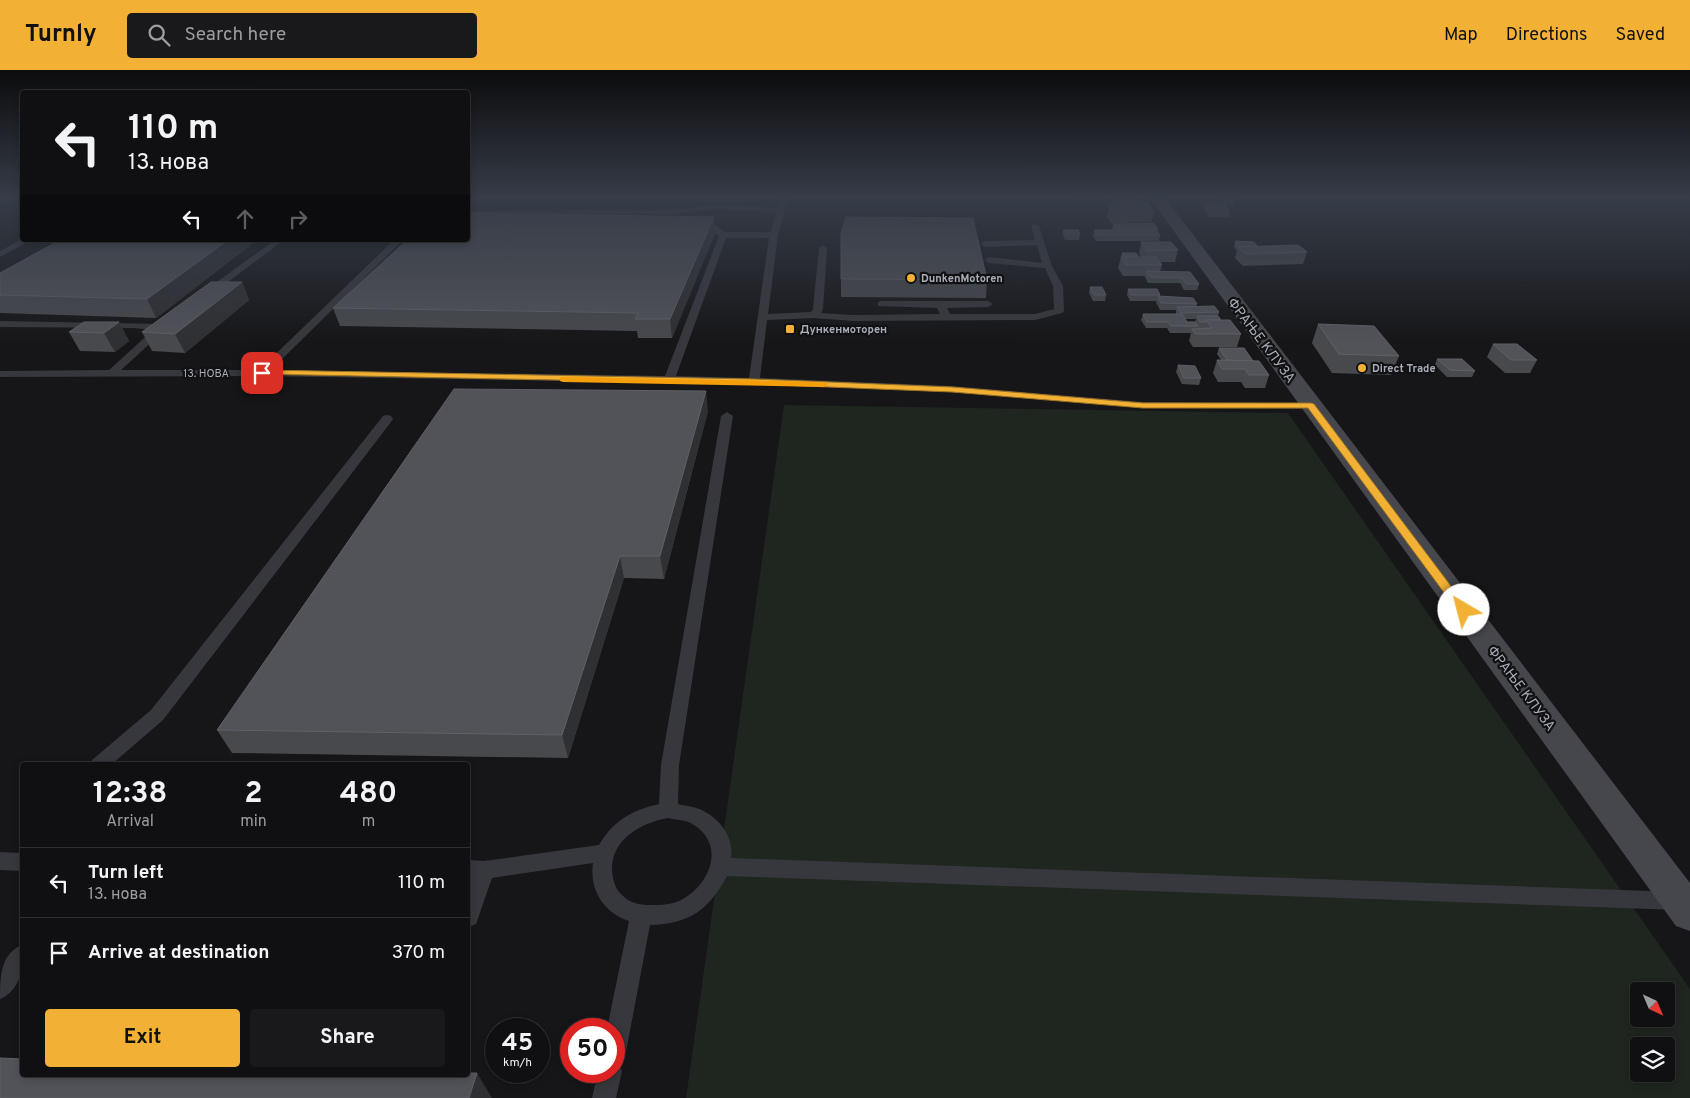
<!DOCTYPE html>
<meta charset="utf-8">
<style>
body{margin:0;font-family:Overpass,sans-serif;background:#19191b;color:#f1f3f6;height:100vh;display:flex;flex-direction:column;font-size:19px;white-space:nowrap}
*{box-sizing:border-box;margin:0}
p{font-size:16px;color:#9c9d9f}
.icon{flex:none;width:28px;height:28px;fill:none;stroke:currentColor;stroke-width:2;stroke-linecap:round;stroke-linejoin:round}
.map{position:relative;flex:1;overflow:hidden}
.panel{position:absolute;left:20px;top:692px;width:450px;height:315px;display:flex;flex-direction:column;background:#101012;border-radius:5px;box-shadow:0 2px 8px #0003,0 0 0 1px #303032}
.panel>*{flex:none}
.guide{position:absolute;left:20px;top:20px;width:450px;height:152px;border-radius:5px;box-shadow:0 2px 8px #0003,0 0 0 1px #303032;background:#101012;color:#f1f3f6;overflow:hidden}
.needle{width:32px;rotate:136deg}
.buttons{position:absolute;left:1630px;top:912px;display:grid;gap:10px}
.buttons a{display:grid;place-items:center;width:45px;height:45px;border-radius:5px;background:#101012;box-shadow:0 2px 8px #0003,0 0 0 1px #303032;font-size:25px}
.speed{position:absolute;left:485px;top:948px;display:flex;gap:10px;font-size:25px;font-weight:700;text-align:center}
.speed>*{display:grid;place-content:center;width:65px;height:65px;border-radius:50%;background:#101012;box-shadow:0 2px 8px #0003,0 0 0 1px #303032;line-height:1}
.speed small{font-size:12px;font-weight:400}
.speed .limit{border:8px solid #d22;background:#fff;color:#111}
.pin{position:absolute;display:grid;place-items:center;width:42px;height:42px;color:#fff;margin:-21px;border-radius:10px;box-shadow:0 2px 8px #0006}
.me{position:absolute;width:55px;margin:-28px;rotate:323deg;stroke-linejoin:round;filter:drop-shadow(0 0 4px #0008)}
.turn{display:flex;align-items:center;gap:18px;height:105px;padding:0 25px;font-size:22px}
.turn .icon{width:65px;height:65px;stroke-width:2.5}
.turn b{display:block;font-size:35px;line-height:42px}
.lanes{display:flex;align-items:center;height:48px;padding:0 25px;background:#0003;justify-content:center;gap:25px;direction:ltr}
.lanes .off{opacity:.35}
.eta{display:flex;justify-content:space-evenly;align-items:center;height:85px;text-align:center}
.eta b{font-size:30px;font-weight:700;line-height:35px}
.primary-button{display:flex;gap:10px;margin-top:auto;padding:10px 25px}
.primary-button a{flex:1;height:58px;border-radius:5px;background:#f2b134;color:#111;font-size:20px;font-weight:700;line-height:58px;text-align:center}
.primary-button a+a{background:#19191b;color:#f1f3f6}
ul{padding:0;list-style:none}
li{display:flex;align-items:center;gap:15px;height:70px;padding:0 25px;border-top:1px solid #303032}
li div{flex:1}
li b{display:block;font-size:19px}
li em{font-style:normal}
header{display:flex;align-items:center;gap:30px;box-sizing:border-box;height:70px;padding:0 25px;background:#f2b134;color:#111}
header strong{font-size:24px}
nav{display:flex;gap:28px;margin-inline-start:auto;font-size:18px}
.search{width:350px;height:45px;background:#19191b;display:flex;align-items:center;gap:12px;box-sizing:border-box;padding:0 18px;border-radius:5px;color:#9c9d9f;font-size:19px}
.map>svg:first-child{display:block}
</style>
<header>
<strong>Turnly</strong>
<div class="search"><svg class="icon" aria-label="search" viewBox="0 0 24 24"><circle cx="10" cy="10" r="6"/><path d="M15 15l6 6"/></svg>Search here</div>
<nav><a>Map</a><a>Directions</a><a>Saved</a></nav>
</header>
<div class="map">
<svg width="1690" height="1028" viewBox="0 0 1690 1028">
<rect width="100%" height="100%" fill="#161618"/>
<path fill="#1e261f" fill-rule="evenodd" d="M784,335l504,8 402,576v109h-1004zM1639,921h27v28h-27zM1639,976h27v28h-27z"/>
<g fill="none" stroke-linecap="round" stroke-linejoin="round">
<g fill="#37383d" fill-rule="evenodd">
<polygon points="11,128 11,130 0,134 0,129"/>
<path d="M780,128h8l-10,37 -10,79 43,-2 2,-3 6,-61 4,-3 4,3 -4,61 -2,4 32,2 87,-1 -3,-6 -59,-2v-4l3,-1h107l5,3 -5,3 -41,1 3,6h85l19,-5 -1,-23 -8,-18 -56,-5 -4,-3 4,-3 53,6 -5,-18 -52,2 -4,-3 4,-3 50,-1 -4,-14 4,-2 4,2 13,40 11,20 1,25 -2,2 -27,7 -182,1 -39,-3 -47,2 -7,58 191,8 192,16 168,1 6,3 -6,3 -168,-1 -192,-16 -197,-8 -492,-8 -262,1v-6l109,-1 44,-40 -19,-2 -134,-1v-6l162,3 5,3 -1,2 -45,41h138l135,-130h9l-132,130 394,6 54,-140 -9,-6 -18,-5 4,-2 20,3 9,6h46l5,-20 -63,-3 -40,5 -205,1v-4l205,-1 40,-5 65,2zM726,168h43l-20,140 -73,-2z"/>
<polygon points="22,169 31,170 0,187 0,181"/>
<polygon points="275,170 284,170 209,226 203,226 203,222"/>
<path d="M727,342l6,4 -54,349 -1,39c9,2 20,3 27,8 17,9 29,27 26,46l946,34 7,2 4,7 -4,7 -7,2 -950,-34c-18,34 -38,48 -77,49l-24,127 -4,8 -4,2 4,9 -6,27h-24l6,-27h16v-42h-7l22,-108c-25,-8 -40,-31 -36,-58l-101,15 -16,46 -8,3v-39l3,-10h-3v-18l16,1 115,-16c14,-24 33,-35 60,-41l2,-39 60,-349zM668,748c8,2 19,2 26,7 31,20 17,58 -11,74 -11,6 -21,6 -33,6 -11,0 -20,-2 -28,-10 -7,-6 -9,-15 -10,-24 -1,-32 29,-48 56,-53z"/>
<polygon points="387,345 391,346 393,349 391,352 163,650 111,695 90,695 92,690 151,640 383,346"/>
<polygon points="0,782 22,783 22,801 0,800"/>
<path d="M22,875c3,20 -1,45 -22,54 0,-21 0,-45 22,-54z"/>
</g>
<polygon fill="#45474d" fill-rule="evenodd" points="1150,128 1165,128 1690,813 1690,861 1676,856"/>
</g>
<g fill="#47494d" fill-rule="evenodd">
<polygon points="1070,128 1104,128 1104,129 1071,129"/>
<polygon points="1112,128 1134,128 1134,129 1124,129 1126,131 1144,134 1154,142 1151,152 1111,153 1107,147 1109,136 1113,136 1111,134"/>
<polygon points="1221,128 1234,128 1235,131 1234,136 1225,136 1230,141 1229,147 1209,147 1203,139 1204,134 1221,134 1220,133"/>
<polygon points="1113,154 1158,159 1157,161 1160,165 1159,171 1096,171 1093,166 1094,160 1113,160 1112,159"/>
<polygon points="1063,160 1080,164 1079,170 1065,170 1063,165"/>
<polygon points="715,163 672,268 638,268 637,261 340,256 333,238 405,172 404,170 468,170"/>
<polygon points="841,164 987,210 986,228 841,227"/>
<polygon points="60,170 257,170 156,248 0,243 0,203"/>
<polygon points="1235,171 1257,176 1307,182 1303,194 1243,196 1235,188 1237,181 1234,177"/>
<polygon points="1141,172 1178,180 1175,192 1160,192 1162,195 1160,202 1190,202 1199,214 1197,220 1184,220 1180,213 1148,213 1145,207 1145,206 1123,206 1118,198 1122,183 1141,187 1139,184"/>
<polygon points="242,212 249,230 185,283 152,281 142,262"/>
<polygon points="1090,217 1106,225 1105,231 1093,231 1089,223"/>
<path d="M1128,219l32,6v1l37,8 -1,2 23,6 -1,4 3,4 20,14 -4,13h-44l-4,-6 2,-8h-21l-3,-5h-21l-5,-8 2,-6h33v-4h-16l-4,-8 1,-1h-27l-3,-6zM1185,249h11l-1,3h-8z"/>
<polygon points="119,252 129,271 115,282 80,281 69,262"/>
<polygon points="1318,254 1399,286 1391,305 1332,303 1312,273"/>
<polygon points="1493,274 1537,290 1530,303 1505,303 1487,287"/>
<polygon points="1219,278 1253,291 1269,305 1265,318 1245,318 1241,312 1218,312 1213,303 1217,290 1221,290 1217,284"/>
<polygon points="1437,289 1475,301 1472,307 1447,307 1435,295"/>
<polygon points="1178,295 1201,308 1199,315 1182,314 1176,302"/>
<polygon points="708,341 664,509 624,508 568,688 232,683 217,660"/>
</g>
<g fill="#2f3033">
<polygon points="714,147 715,163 672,268 670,249"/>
<polygon points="228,170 257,170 156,248 147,229"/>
<polygon points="242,212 249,230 185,283 175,264"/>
<polygon points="119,252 129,271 115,282 104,263"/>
<polygon points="706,321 708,341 664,509 660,486"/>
<polygon points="620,486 624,508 568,688 562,665"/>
<polygon points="477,1003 492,1028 469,1028"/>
</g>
<g fill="#525359" stroke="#5f6168">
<polygon points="1112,128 1124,128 1126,131 1142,131 1144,134 1116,135"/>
<polygon points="1222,128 1234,128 1235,131 1223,131"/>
<polygon points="1130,134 1148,134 1154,142 1112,142 1109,136 1132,136"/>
<polygon points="1204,134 1223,134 1230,141 1211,141"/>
<polygon points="468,143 714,147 670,249 635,249 638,243 333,238 407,170 468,170"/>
<polygon points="846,147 973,148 987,210 841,209 841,164"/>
<polygon points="1154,153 1158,159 1116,159 1113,154"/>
<polygon points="1063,160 1078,160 1080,164 1066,164"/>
<polygon points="1094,160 1156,160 1160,165 1097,165"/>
<polygon points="60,170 228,170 147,229 0,225 0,203"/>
<polygon points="1235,171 1254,172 1257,176 1239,177"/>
<polygon points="1141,172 1171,172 1178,180 1147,181"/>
<polygon points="1298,175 1307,182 1246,184 1238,177"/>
<polygon points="1122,183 1136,183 1138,186 1123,186"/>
<polygon points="1121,187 1156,187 1162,195 1126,195"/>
<polygon points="1146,201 1190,202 1199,214 1186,214 1182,208 1150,207"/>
<polygon points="211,212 242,212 175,264 142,262"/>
<polygon points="1090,217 1102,217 1106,225 1094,225"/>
<polygon points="1128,219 1157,219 1160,225 1131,225"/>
<polygon points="1158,226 1193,228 1197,234 1161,233"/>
<polygon points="1214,236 1219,242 1181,243 1177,237"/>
<polygon points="1143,244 1182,244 1187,252 1195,252 1198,256 1171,256 1168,252 1147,252"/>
<polygon points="1197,246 1218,246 1221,250 1206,250 1206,252 1200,252"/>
<polygon points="1206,250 1230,250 1241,264 1196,264 1192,259 1212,258"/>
<polygon points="84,252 119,252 104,263 69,262"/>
<polygon points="1318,254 1374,256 1399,286 1339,284"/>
<polygon points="1493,274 1517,274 1537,290 1511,290"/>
<polygon points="1219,278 1244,278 1253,291 1227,290"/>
<polygon points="1437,289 1462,289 1475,301 1450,300"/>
<polygon points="1217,290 1259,291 1269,305 1249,305 1245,299 1222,299"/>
<polygon points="1178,295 1195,296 1201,308 1184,308"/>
<polygon points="454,319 706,321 660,486 620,486 562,665 217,660"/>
<polygon points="0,988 22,989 22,1005 468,1005 468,1003 477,1003 469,1028 0,1028"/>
</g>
<linearGradient id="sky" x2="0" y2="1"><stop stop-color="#0c0c0d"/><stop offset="0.47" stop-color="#363c48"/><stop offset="1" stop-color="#363c48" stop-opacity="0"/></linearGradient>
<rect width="1690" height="272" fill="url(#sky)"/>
<polygon fill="#f2b134" stroke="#9d7322" points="262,300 754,309 952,317 1143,333 1311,333 1314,334 1469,540 1464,544 1459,543 1308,338 1143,338 952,322 754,314 260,304 258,303"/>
<polygon fill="#f59e0b" points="560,307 824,312 828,314 824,317 563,312 560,311"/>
<g fill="#f2b134" stroke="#111113" stroke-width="2">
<circle cx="911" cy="208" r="5"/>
<rect x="785" y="254" width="10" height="10" rx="2.5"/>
<circle cx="1362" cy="298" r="5"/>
</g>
<g text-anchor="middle" stroke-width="4.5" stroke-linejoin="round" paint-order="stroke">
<g font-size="11" font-weight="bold" fill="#a8adb8" stroke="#111113" text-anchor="start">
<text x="921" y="212">DunkenMotoren</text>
<text x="800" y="263">Дункенмоторен</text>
<text x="1372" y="302">Direct Trade</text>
</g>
<g font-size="11" fill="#a8adb8" stroke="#111113">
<text x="206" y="307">13. НОВА</text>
</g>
<g font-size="14" fill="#a8adb8" stroke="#111113">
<text transform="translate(1262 270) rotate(53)" y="5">ФРАЊЕ КЛУЗА</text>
<text transform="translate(1522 618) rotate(53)" y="5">ФРАЊЕ КЛУЗА</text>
</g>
</g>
</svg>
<div class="buttons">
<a><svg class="needle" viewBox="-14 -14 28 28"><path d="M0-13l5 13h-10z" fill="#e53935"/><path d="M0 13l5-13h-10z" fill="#9c9d9f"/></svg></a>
<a><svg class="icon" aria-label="layers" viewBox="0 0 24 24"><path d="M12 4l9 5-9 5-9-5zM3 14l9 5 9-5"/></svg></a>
</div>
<div class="speed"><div>45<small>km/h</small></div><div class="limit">50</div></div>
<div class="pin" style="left:262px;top:303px;background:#d93025"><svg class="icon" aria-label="arrive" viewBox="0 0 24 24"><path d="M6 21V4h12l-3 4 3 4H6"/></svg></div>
<svg class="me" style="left:1464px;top:540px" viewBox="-20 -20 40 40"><circle r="19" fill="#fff"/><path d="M0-13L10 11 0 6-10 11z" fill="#f2b134"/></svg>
<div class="guide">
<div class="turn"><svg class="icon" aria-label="left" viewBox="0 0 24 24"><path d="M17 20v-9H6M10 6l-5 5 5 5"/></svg><div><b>110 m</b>13. нова</div></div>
<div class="lanes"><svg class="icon" aria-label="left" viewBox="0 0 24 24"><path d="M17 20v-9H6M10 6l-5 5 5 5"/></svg><svg class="icon off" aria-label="ahead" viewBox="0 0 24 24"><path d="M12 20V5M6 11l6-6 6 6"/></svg><svg class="icon off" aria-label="right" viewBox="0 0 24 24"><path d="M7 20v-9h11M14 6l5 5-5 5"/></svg></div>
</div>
<section class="panel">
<div class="eta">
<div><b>12:38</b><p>Arrival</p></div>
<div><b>2</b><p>min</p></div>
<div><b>480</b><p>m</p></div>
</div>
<ul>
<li><svg class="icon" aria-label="left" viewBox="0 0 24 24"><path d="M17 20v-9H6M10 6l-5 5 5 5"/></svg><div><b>Turn left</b><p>13. нова</p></div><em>110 m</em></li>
<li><svg class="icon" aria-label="arrive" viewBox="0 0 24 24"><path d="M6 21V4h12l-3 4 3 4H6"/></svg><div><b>Arrive at destination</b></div><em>370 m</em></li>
</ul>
<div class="primary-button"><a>Exit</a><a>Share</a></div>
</section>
</div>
